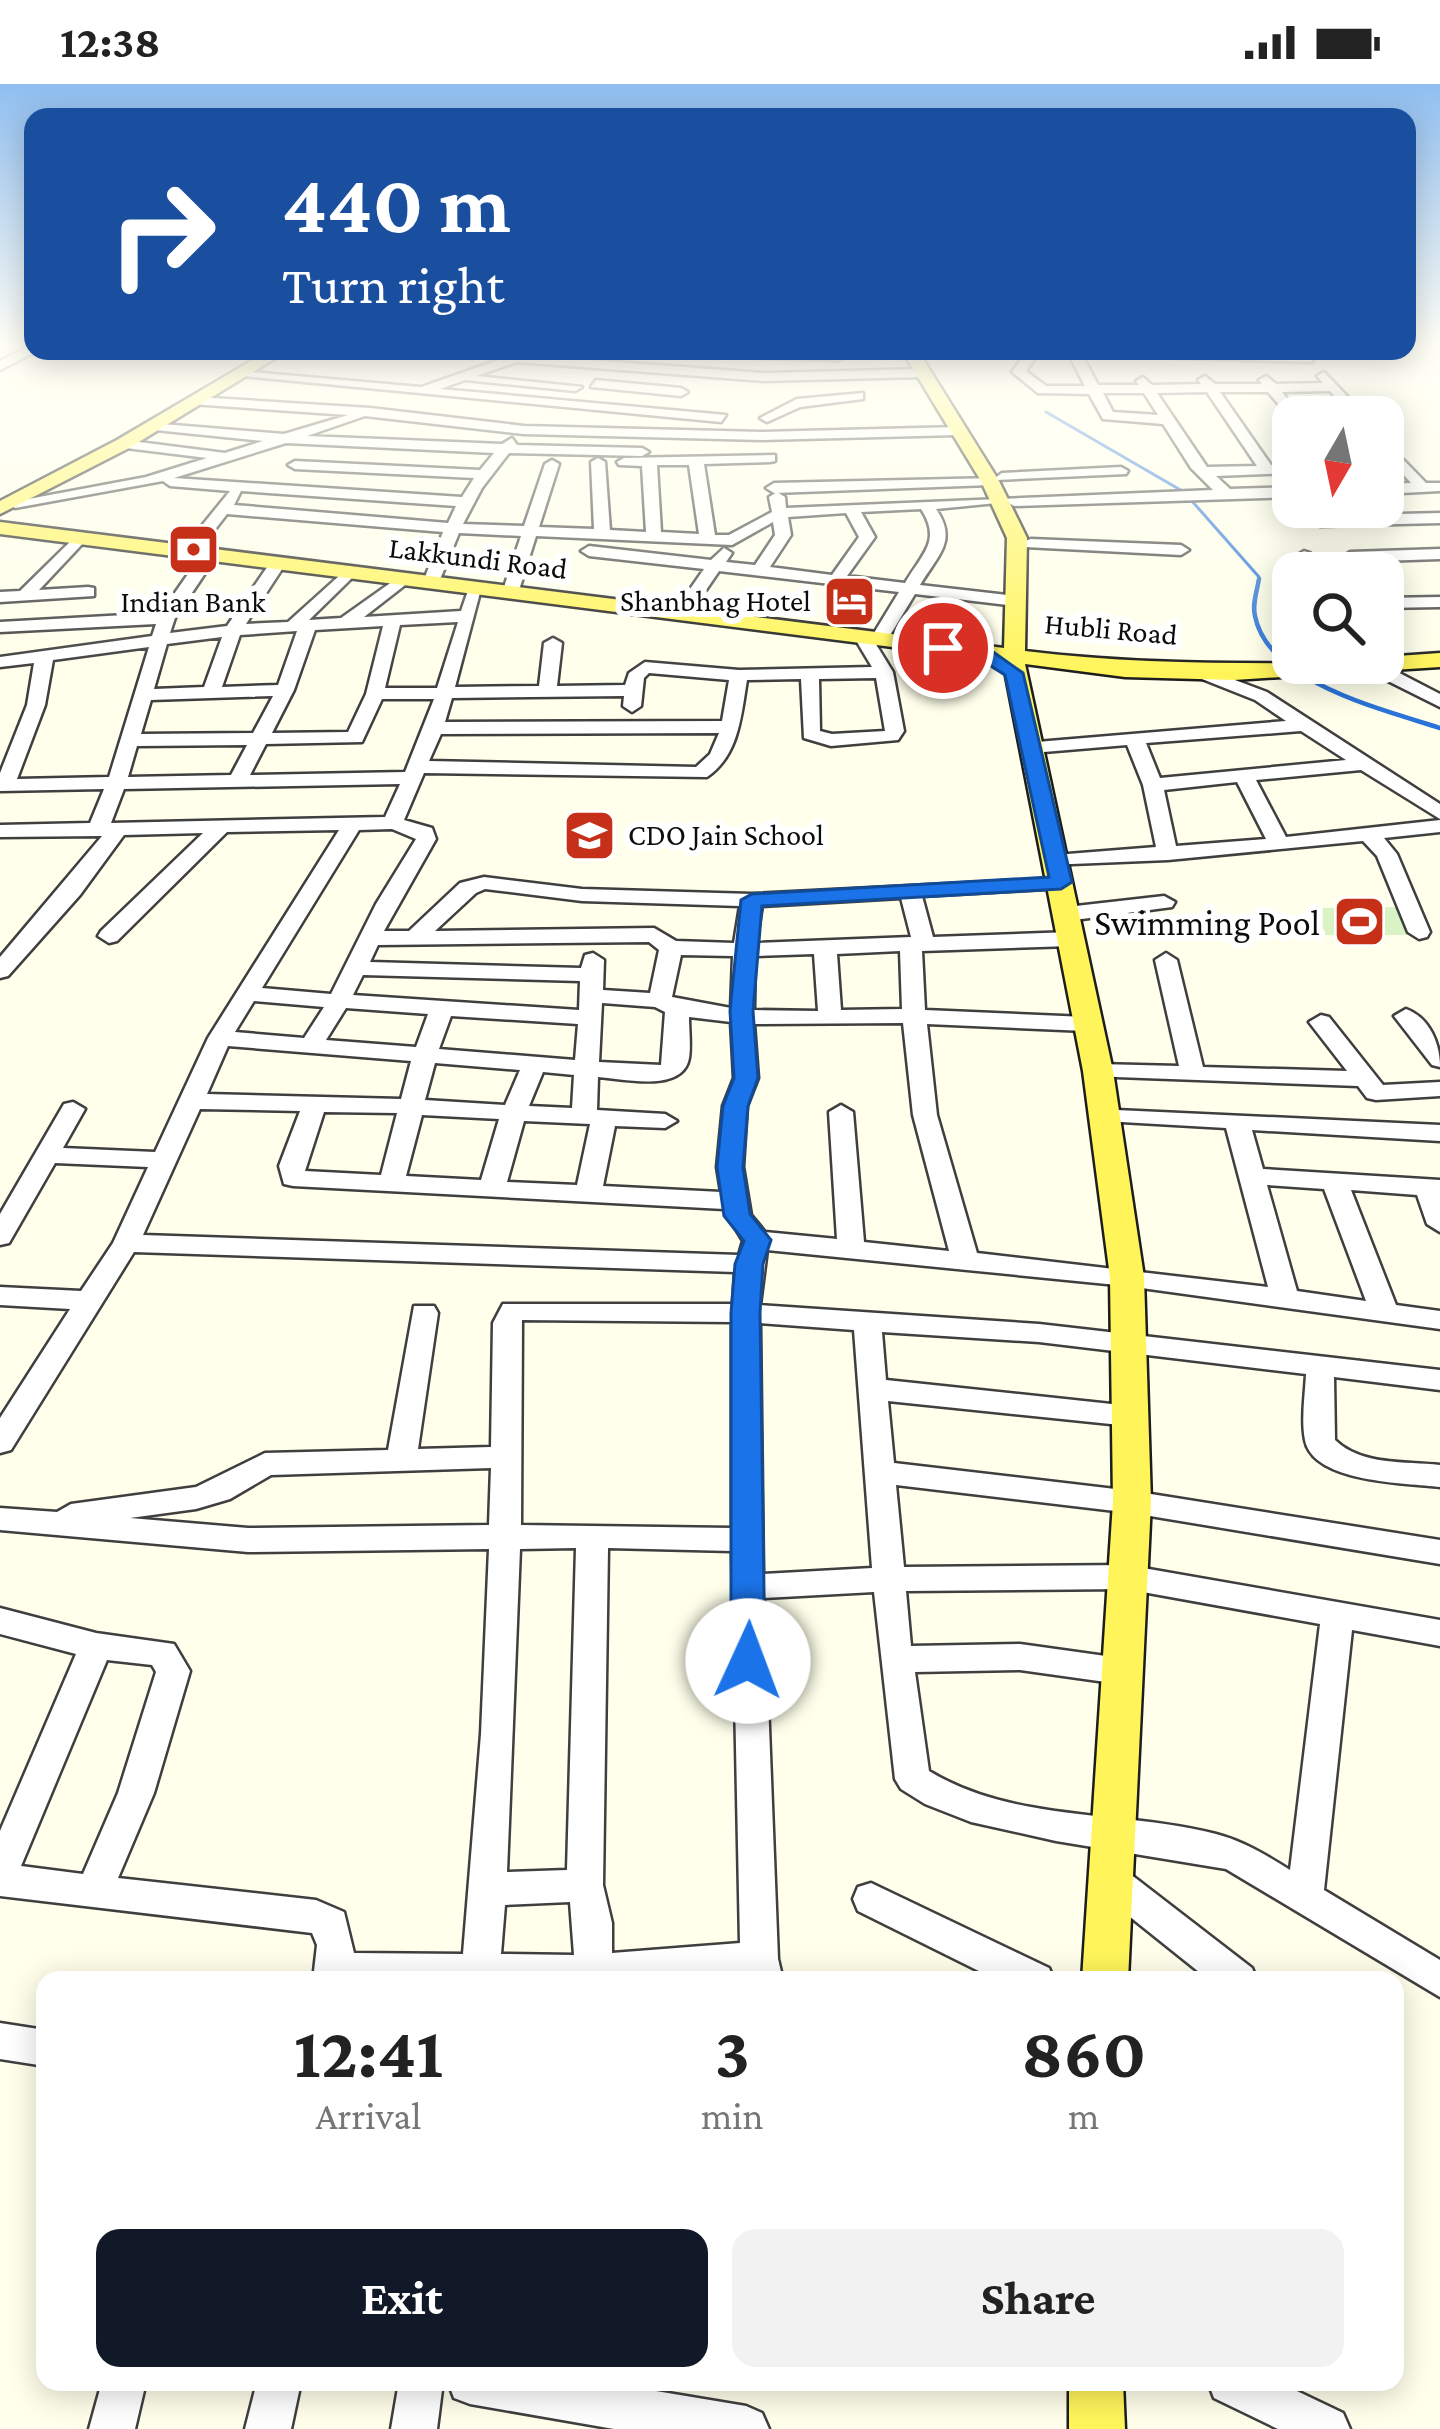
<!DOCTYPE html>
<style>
body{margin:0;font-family:"Crimson Pro",serif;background:#f2f2f2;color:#222;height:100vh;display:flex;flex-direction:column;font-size:45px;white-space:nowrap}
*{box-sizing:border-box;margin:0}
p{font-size:39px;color:#767676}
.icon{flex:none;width:66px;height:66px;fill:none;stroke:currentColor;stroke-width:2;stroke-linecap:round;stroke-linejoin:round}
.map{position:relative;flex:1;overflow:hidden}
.details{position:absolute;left:36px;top:1887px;width:1368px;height:420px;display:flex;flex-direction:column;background:#fff;border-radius:24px;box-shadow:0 6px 30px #0003}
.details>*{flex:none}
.guide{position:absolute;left:24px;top:24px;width:1392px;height:252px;border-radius:24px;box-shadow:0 6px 30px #0003;background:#1a4fa0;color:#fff;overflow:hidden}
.needle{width:78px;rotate:189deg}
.fabs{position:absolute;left:1272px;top:312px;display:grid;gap:24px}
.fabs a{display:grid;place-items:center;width:132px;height:132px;border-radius:24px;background:#fff;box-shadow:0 6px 30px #0003;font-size:60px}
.pin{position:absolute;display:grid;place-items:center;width:102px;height:102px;color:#fff;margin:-51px;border:6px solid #fff;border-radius:50%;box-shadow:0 3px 12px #0007}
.me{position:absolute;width:132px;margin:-66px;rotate:2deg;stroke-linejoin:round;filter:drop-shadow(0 0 9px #0008)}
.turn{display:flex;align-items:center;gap:42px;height:252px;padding:0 60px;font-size:54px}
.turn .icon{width:156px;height:156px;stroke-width:2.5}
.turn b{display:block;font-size:84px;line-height:102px}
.eta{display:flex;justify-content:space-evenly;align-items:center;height:204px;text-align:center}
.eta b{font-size:72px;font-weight:700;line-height:84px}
.button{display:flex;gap:24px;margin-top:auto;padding:24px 60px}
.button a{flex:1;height:138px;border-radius:24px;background:#111827;color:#fff;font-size:48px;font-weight:700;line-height:138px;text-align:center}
.button a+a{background:#f2f2f2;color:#222}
.status{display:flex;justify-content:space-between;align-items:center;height:84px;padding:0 60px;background:#fff;direction:ltr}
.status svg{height:33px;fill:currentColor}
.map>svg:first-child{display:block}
</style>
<div class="status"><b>12:38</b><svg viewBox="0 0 49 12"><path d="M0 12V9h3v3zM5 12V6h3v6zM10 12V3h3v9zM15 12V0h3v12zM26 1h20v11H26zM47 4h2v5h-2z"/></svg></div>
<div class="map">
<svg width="1440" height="2345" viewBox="0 0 1440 2345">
<rect width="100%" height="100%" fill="#ffffeb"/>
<polygon fill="#daf3c4" points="1398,823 1408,851 1322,851 1310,824"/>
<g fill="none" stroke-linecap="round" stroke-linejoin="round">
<polyline stroke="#2b74d9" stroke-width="3" points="1046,328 1184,408 1259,493 1258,498"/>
<path stroke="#2b74d9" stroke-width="4.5" d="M1259,495c-2,12 -7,25 -4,37 13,67 130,94 185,112"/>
<defs>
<g id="minor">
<polygon points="33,260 33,267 37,267 0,286 0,277"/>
<polygon points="524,267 542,267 536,272 764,289 921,285 928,289 921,293 764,297 517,278 476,292 582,303 575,307 465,296 440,305 726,331 721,338 232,291 239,287 421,303"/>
<polygon points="649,267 798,267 846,272 839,276 655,271"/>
<path d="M1027,267h13l-14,20 20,15h39l-18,-35 241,4 5,7 -231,-7 16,30h41l-3,-4 7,-4 9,8 49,-1 -3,-4 7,-4 10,8h47l-3,-4 7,-4 10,8 47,-1 -6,-7 7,-4 43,45h-15l-22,-26 -48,1 19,25h-8v4l-25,-29h-48l51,73h22v8l-77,3 14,13 63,-2v10l-279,9 -7,-4 -71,7c22,32 2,46 -16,76l96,11 8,5 -8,5 -101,-12 -26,43 -6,1 -9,-5 25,-41 -180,-21 -28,41 -6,1 -8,-5 27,-39 -115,-13 -8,-5 8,-5 122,14 13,-12 8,5 -6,9 29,3 20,-30 -2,-13 -41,23 -196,-9 -16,51 -8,5 -8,-5 17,-51 -62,-3 -18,44 -8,5 -8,-5 18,-45 -216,-18 -28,36h-12v-6l43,-53 -60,-5 -7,-5 -148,27 -8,-5 139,-26 61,-19 -89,-11v-6l5,-1 102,13 38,-12 -108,-11 -5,-1v-6l134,11 64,-19 -157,-11 5,-7 174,11 154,18 238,6 196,-5 7,4 -7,4 -196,5 -238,-6 -159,-18 -58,20 195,8 10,-6 5,7 125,3 7,4 -7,4 -133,-3 -27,35 -19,36 61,2 21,-62 7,-4 7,4 -20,63 55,2 -3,-67 7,-4 7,4 5,68 36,2 -4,-66 -23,-1 -2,-3 7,-4 151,-3v6l-5,1 -66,2 11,71h14l43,-23 -3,-15 8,-5 8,5 1,11 427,-18 -22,-22 -28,-44 -60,-5 -14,-25 -51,-1 -26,-21zM1207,308l50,74 -50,1 -50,-74zM1103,309h41l14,22 -45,-3zM286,359l208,10 -14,17 -185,-9 -7,4 7,4 179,9 -12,19 -288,-19zM657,381h32l10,69 -38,-2zM241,407l215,15 -8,17 -214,-18zM921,425c21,32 1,45 -16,74l-58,-7 28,-39 -14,-25zM846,429l13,24 -27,38 -62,-8 21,-32 -3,-18z"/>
<polygon points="596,296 681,304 688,308 681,312 591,303"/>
<polygon points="863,309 863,315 800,323 767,338 760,334 797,315"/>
<polygon points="1383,355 1426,399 1440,399 1440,407 1383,410 1383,400 1411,399 1383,368"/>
<polygon points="1121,383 1128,387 1126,390 997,396 990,401 774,409 766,404 774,399 995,394 1002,389"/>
<polygon points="1440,429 1440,439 1320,442 1312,437 1320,432"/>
<polygon points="79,449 85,451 85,457 39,506 88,503 94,504 94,512 0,518 0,508 20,507"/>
<polygon points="1031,455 1181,461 1189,466 1181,471 1025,463 1025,457"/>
<path d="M210,465l8,5 -43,64 -5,15 57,-7 45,-66 6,-2 8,5 -40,61 42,-2 61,-55 6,2v6l-46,45 32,-2 62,-44 6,2v6l-45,35 97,-6 9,-26h12l-27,102 84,-1 5,-43 9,-5 9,5 -5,43 68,-1 4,-12 16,-11 94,8 133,-3 -18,-30 15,-4 24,39 11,59 -6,9 -67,6 -27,-8 -3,-59 -54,1c-6,36 -8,75 -40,97l-283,-4 -20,47 28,8 4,11 -52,92h25l51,-48 24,-6 98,12 170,5 317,-16v8l-7,2 -140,8 11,41 138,-5 11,7 -11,7 -149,5 3,59 161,7 12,7 -12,7 -159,-7 10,91 40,138 291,34 -42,-159 -122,-7 -9,-2 -3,-5 3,-5 345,16v16l-188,-11 11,39 177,11v52l-13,-8 -10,-29 -66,-5 45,115 44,6v18l-313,-43 -360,-36 -7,55 279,19 401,46v20l-106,-13 1,63c27,26 70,21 105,25v22c-33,-4 -127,-4 -135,-47 -4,-20 0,-45 1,-66l-267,-32 -157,-10 4,48 244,26 10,3 5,7 -5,7 -10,3 -242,-25 6,62 238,28 308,49v24l-308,-51 -236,-28 8,82 222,-2 314,55v26l-88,-16 -28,260 116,70v37l-214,-128 -170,-28 -85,-19 -46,-18 -24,-15 -6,-10 -21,-187 -110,6 14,361 5,21h-470l4,-35 -5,-12 -312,-37v-65l76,-177 -76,-20v-26l96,25 78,11 16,27 -36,122 -36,85 198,22 28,12 10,41 109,1 18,-220 8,-185 -241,3 -248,-22v-22l57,4 14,-8 125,-17 69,-34 123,-3 26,-144h20l4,7 -20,136 73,-2 2,-124 10,-19h230l2,-32 -601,-20 -123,198 -11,3v-35l70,-109 -70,-4v-18l81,4 32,-48 35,-76 -93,-4 -46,80 -9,2v-31l64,-110 9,-2 12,7 -22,39 92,4 53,-114 131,-208 -112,2 -110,109 -8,2 -11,-7 3,-5 102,-98 -79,2 -44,60 -72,81 -8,2v-21l102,-121 -102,1v-12l90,-2 14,-34 -104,2v-18l27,-68 7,-42 -34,4v-10l152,-21 4,-12 -156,8v-10l161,-9 43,-62zM458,538l-21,66h-52l15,-63zM383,542l-17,68 -18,38 -76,1 22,-43 21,-60zM297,547l-19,54 -56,2 18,-52zM222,553l-18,50 -50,2 13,-45zM149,563l-40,130 -92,2 28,-74 8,-45zM649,589l80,7 -7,41 -277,1 7,-24 172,-2 -1,10 9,6 9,-6 3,-28zM876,594l9,53 -53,3 -12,-3 -1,-52zM273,612l-20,37 -112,1 10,-34zM382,615h52l-29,73 -155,3 16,-31 96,-2zM719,649l-9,21 -14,13 -267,-6 12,-27zM247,661l-16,30 -103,2 9,-31zM400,700l-15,33 -274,6 13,-34zM392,745l24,10 -40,65 -45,90 -69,-6 97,-158zM485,805l97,12 158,5 -6,37 -58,-2 -22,-13 -219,3 41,-38zM901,814l10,39 -155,6 6,-37zM649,858l10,8 -9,43 -47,-3 1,-30 -11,-7 -8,2 -4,13 -211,-6 8,-17zM900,867l2,58 -61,1 -4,-56zM814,870l4,57 -64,-1 1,-54zM681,871l52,1 -2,52 -59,-11zM363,891l217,6 -1,29 -226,-15zM254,917l70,6 -20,31 -69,-6zM602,919l53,4 10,5 -4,53 -62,-3zM346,924l82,6 -12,33 -90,-7zM451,932l127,8 -3,36 -136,-11zM689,933l42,5 3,56 -11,28 -6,61 4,25 -118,-6 12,-60 50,2 12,-7 -12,-7 -68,-4 1,-33c25,2 85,16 91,-19 2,-12 0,-28 0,-41zM903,939l10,92 36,136 -85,-9 -11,-130 -12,-7 -12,7 8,127 -72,-7 -14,-17 -8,-48 4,-61 11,-28 -4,-54zM228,962l183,15 -10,38 -194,-5zM435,979l85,7 -15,35 -80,-5zM543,988l31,3 -2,33 -43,-2zM200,1025l100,2 -21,55 5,18 9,2 431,23 19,32 -4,14 -596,-20zM324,1028l73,1 -16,62 -76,-4zM422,1031l77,4 -18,61 -75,-4zM524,1037l66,3 -13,61 -70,-3zM1267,1101l57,4 42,112 -69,-10zM522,1236l210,2v206l-211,-3zM760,1239l94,7 18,238 -109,6zM491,1384l-2,57 -241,3 -118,-10 66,-9 34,-10 41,-24zM576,1464l-9,322 -60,2 13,-323zM608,1464l124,3 8,392 -128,10v-30l-9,-38zM1126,1505l194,35 -30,246c-24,-15 -47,-29 -74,-36 -94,-24 -201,-11 -287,-63l-14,-99 105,-2 100,14 12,-4 5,-9 -5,-9 -12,-4 -100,-14 -109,2 -5,-55zM107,1576l45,5 4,7 -38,121 -35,81 -62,-8zM570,1818l4,53 -73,-1 4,-49z"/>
<polygon points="1440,465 1440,475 1350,478 1342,473 1350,468"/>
<polygon points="1304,467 1310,469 1324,489 1308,489 1296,472"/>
<polygon points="1440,513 1440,523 1383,524 1383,514"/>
<polygon points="1362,579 1380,579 1440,610 1440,623 1364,585"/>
<path d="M1203,584l64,24 173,112v15l-79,-49 -105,10 30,57 154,-17v12l-56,6 13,16 33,78 -3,5 -8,2 -11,-7 -31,-76 -14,-15 -195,19 -120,5v-8l7,-2 101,-8 -13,-62 -16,-40 -95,8 -10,-6 3,-4 261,-22 -31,-21 -58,-23 -3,-4zM1301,647l45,29 -186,18 -14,-35zM1237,698l29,57 -90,7 -12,-56z"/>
<polygon points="1164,812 1175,818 1172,823 1067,837 1056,830 1067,823"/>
<polygon points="1166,869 1177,876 1203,983 1347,987 1309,938 1321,931 1329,933 1383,1001 1440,998 1440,1012 1376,1016 1367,1014 1358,1002 1089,992 1086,987 1098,980 1179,982 1155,876"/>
<path d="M1406,925c24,9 34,35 34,58l-8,-2 -38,-49z"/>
<polygon points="1112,1781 1125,1786 1252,1884 1257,1896 1209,1896 1099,1808 1094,1797 1099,1786"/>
<polygon points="871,1799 1049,1884 1054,1896 997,1896 858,1827 853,1815 858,1803"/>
<polygon points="0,1939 45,1946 45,1982 0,1975"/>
<polygon points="102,2298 146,2298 135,2345 89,2345"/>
<polygon points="257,2298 301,2298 291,2345 245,2345"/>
<polygon points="399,2298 443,2298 437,2345 391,2345"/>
<polygon points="448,2298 602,2298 746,2322 762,2329 769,2345 614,2345 470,2320 454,2314"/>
<polygon points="1208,2298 1278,2298 1343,2329 1350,2345 1278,2345 1214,2314"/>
</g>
<g id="major">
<polygon points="268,267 287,267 129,364 0,430 0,417 117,356"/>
<path d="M902,267h16l81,130 28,57 -2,113c122,15 236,12 358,12v-6l57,-4v14l-206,13 -109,-3 -100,-13 88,407 31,206 7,225 -23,478h-46l31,-478 -3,-225 -27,-206 -80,-410 -1003,-127v-12l1004,126 3,-110 -26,-57z"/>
<polygon points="1069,2298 1123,2298 1125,2345 1069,2345"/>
</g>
</defs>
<use href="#minor" stroke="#3f3f3f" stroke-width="5"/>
<use href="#major" stroke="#1d1d1d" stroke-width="5"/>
<use href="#minor" fill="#fff" fill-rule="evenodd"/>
<use href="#major" fill="#fff55b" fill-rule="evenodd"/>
</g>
<linearGradient id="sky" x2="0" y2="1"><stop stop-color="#8fbef0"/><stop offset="0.44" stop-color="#fffff6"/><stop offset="1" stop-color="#fffff6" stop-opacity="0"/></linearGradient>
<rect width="1440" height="589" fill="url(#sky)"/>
<polygon fill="#1a73e8" stroke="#114b97" stroke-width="3" points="943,558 989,565 1023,589 1072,798 1061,805 762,822 753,927 758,994 748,1022 743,1083 750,1130 771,1156 763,1180 760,1229 765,1577 760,1587 748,1590 736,1587 731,1577 731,1229 735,1180 744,1157 724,1132 717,1083 723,1022 734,994 730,927 741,816 752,810 1049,793 1005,591 978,574 937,567 934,564"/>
<defs>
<symbol id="bank-square" viewBox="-11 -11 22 22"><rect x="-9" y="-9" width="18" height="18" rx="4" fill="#c73018" stroke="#fff"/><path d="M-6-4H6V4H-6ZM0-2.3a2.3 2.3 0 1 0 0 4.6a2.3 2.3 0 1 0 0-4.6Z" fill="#fff"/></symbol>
<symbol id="hotel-square" viewBox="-11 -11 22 22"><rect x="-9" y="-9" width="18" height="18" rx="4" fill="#c73018" stroke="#fff"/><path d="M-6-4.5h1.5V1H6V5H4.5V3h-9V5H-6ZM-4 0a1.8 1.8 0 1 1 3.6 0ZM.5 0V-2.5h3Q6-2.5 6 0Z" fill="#fff"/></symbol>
<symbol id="school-square" viewBox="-11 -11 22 22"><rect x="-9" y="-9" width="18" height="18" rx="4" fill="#c73018" stroke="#fff"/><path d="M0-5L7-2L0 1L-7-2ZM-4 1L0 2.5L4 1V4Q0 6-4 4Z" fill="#fff"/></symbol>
<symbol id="stadium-square" viewBox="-11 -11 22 22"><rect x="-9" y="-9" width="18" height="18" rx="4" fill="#c73018" stroke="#fff"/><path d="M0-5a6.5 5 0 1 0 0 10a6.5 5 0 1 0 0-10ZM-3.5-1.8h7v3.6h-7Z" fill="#fff"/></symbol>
</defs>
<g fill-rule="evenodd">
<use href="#bank-square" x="164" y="436" width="59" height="59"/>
<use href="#hotel-square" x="820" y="488" width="59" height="59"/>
<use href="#school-square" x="560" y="722" width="59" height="59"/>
<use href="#stadium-square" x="1330" y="808" width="59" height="59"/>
</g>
<g text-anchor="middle" stroke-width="12" stroke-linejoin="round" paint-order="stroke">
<g font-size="30" fill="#0c0c0c" stroke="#fff">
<text transform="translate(478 474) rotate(7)" y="10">Lakkundi Road</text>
<text transform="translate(1111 545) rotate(5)" y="10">Hubli Road</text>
</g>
<g font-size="30" fill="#0c0c0c" stroke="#fff" text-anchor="end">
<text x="811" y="527">Shanbhag Hotel</text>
<text x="193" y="528" text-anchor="middle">Indian Bank</text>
<text x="628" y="761" text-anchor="start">CDO Jain School</text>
</g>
<g font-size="36" fill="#0c0c0c" stroke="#fff" text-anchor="end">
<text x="1320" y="851">Swimming Pool</text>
</g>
</g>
</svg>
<div class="fabs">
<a><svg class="needle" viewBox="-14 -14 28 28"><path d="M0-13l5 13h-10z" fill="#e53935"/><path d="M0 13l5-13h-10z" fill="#767676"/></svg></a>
<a><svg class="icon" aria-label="search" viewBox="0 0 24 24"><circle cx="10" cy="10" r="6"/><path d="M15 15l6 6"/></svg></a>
</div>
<div class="pin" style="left:943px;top:564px;background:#d93025"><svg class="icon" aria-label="arrive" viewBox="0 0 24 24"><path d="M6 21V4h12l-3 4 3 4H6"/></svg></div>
<svg class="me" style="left:748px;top:1577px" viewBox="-20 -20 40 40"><circle r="19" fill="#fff"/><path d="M0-13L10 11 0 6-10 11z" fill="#1a73e8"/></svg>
<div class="guide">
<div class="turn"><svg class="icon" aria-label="right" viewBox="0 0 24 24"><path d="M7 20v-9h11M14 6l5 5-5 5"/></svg><div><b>440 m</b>Turn right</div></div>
</div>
<section class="details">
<div class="eta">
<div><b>12:41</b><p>Arrival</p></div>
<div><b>3</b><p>min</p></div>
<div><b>860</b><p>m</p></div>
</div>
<div class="button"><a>Exit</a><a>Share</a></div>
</section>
</div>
